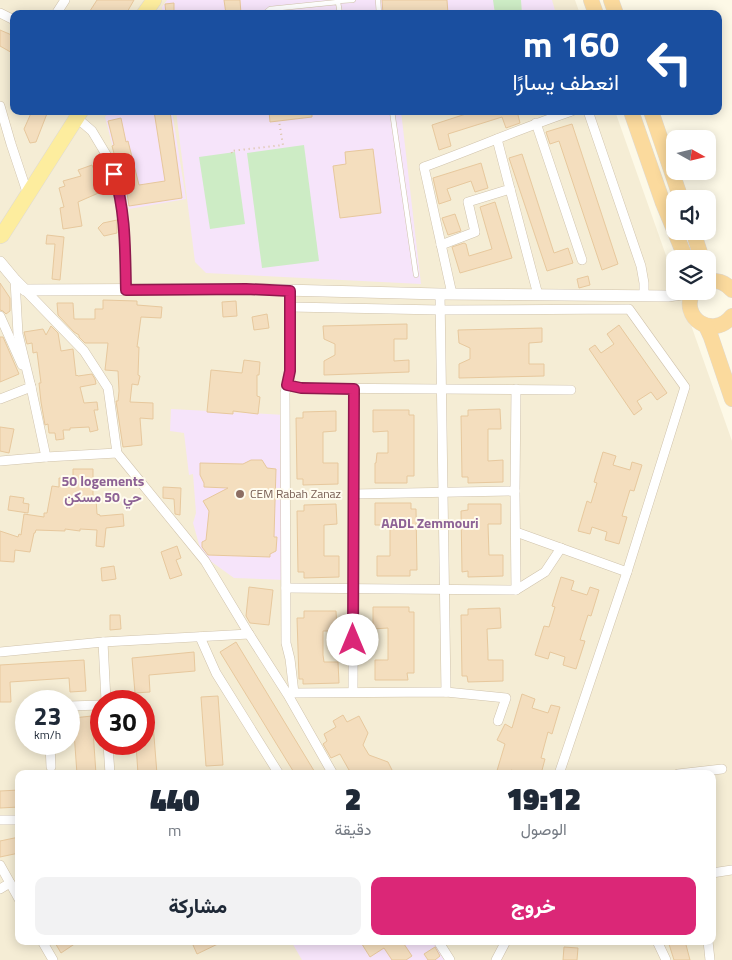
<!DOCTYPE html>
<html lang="ar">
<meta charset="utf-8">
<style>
body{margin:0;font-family:"Titillium Web",Vazirmatn,sans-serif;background:#f2f2f3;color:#1f2937;direction:rtl;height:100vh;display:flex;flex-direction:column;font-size:19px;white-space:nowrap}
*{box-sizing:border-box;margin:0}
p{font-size:16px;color:#747a83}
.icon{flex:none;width:28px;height:28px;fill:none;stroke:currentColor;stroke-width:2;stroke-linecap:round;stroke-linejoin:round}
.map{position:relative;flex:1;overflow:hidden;direction:ltr}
.details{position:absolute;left:15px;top:770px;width:701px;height:175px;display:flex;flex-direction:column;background:#fff;border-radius:10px;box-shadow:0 2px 12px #0003;direction:rtl}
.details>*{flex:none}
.guide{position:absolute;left:10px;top:10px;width:712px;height:105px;border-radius:10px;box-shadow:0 2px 12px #0003;direction:rtl;background:#1a4fa0;color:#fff;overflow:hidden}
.needle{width:32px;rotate:98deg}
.controls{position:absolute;left:666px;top:130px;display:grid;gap:10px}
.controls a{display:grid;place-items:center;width:50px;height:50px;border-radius:10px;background:#fff;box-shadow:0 2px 12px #0003;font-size:25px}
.speed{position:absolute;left:15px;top:690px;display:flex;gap:10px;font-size:25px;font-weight:700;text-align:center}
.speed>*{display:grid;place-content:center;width:65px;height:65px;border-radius:50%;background:#fff;box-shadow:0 2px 12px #0003;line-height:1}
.speed small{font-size:12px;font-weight:400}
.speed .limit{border:8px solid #d22;background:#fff;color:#111}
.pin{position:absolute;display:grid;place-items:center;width:42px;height:42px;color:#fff;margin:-21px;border-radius:10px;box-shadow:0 2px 8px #0006}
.me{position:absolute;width:55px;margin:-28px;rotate:0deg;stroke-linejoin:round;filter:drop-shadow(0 0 4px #0008)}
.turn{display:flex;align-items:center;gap:18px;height:105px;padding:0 20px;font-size:22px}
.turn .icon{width:65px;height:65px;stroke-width:2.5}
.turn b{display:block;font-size:35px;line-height:42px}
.eta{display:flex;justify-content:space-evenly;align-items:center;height:85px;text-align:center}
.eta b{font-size:30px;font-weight:800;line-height:35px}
.cta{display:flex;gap:10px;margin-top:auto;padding:10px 20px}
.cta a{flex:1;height:58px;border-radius:10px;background:#db2777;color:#fff;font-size:20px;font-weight:800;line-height:58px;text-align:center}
.cta a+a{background:#f2f2f3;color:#1f2937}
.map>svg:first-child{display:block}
</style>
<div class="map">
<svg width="732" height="960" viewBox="0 0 732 960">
<rect width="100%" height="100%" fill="#fdf9e7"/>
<path fill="#f5edd5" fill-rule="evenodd" d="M0,0h575l5,14h-566v97h601l60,170v10h4l53,150v519h-732zM26,701h43v43h-43zM101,701h43v43h-43zM19,774h693v167h-693z"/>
<g fill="#f6e4fa">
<polygon points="167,0 552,0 556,14 163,14 162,7"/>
<polygon points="110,111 172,111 186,199 129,209 105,117"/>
<polygon points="176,111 401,111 421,284 206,273 195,262"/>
<polygon points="171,409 285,415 286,580 234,578 202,555 193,523 196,513 193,474 189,475 184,433 170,431"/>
<polygon points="291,941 438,941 450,960 302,960"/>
</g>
<g fill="#cdecc5">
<polygon points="493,0 521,0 522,14 495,14"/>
<polygon points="304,145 319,261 262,268 247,153"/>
<polygon points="235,152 245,224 210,229 199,157"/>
</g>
<g fill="#f4debe" stroke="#e7c89d">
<polygon points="97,0 134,0 126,14 88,14"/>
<polygon points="224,0 240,0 241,14 226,14"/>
<polygon points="382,0 447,0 448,14 383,14"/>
<polygon points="174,3 174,14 166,14 165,4"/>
<polygon points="0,30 14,36 14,54 0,46"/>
<polygon points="32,111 48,111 36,142 30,143 24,129"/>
<polygon points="154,111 170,111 182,198 129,206 125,180 122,180 115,157 112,146 114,145 108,121 121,118 126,142 128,141 139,185 165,181"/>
<polygon points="269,111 312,111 312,117 270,122"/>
<polygon points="475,111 517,111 520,123 506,128 502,117 448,134 451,146 439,150 432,125"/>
<polygon points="572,124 618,264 602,270 559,141 550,144 546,132"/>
<polygon points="373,149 381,213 340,218 333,166 346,164 345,152"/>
<polygon points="522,154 554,253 568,248 573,263 547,271 509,158"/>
<polygon points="481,163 488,188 475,192 471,181 447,189 451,200 439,204 433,178"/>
<polygon points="92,165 103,191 78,202 82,226 63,229 60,208 64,207 59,188 65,186 63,181 81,176 78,170"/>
<polygon points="495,202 512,258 460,273 452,247 464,243 466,244 469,256 492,249 480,207"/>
<polygon points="455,214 461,231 448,235 442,218"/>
<polygon points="117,220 117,233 104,236 98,228 103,223"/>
<polygon points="47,235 64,237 60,280 52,279 55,244 46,244"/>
<polygon points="588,276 590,285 579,288 577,279"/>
<polygon points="0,283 10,298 10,311 6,314 3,311 0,310"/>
<polygon points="103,300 137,301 137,305 162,307 161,318 141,317 137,347 139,347 138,375 140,376 138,385 132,384 130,402 153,403 153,419 140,418 142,445 123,447 116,401 118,401 119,391 118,371 105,370 108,343 85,343 79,337 79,335 74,332 58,315 57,303 73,303 74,319 95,319 95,309 103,309"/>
<polygon points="236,301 237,316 223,317 222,302"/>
<polygon points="267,314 269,328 254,330 252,317"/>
<polygon points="407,324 407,339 394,339 394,361 409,360 409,372 324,375 324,361 335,355 335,344 324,339 323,326"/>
<polygon points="619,325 667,393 657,400 651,392 637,401 642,409 634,415 589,349 595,345 601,353 614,344 607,334"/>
<polygon points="51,326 58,333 61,351 73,349 76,376 77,375 78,376 92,374 95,379 96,384 80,387 84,403 97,402 98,410 94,410 98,430 90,432 89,427 70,428 70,430 63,430 64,439 56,440 55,433 49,433 48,424 45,425 41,402 39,383 41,383 37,352 33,353 32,343 27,344 24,332 43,329 46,335"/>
<polygon points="542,328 542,342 529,343 529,364 544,364 544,376 459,378 459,364 470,359 470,348 459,343 458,330"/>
<polygon points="0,337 3,337 19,374 0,382"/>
<polygon points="244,360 260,362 259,375 257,375 257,396 260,397 258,414 233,411 233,414 207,412 211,370 242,373"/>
<polygon points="500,409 501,429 488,429 488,461 503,460 503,482 468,483 468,477 462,477 461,416 468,416 468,410"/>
<polygon points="373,410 409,410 409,415 414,415 414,476 407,476 407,483 375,483 375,463 376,463 377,453 388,453 388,431 373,432"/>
<polygon points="336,411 336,431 323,432 323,463 338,463 338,484 303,485 303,479 297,479 296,418 303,418 303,412"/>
<polygon points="0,427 14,429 9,453 0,451"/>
<polygon points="603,452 616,456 613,465 630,470 632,462 642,465 634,491 630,490 622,516 627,517 619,544 605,540 607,532 592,527 590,534 578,531 587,501 591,503 597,483 594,482"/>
<polygon points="251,460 262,460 267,468 276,469 274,537 277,537 276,551 270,554 270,557 208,555 202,547 202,542 206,540 209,511 203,501 228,488 204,487 204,483 200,475 200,463 243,464"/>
<polygon points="73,469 93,469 93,499 96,498 97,514 100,515 100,516 123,514 124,526 106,528 104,547 96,546 97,530 80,529 80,531 65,529 65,531 36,530 35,533 34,533 30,552 15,550 14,562 0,561 0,531 18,537 19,534 21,535 24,514 44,517 44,513 47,513 52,486 59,487 59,478 73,478"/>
<polygon points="163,487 181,488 180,515 175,514 174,499 163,498"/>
<polygon points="10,496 24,498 23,503 29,504 28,513 8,510"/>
<polygon points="375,503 411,503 411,509 416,509 417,570 410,570 410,576 377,576 377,556 390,556 390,525 375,525"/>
<polygon points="336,504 337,524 324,525 324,556 339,556 339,577 304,578 304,572 298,572 297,511 304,511 304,505"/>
<polygon points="468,504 501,504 501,524 488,524 489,555 503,555 503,576 468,577 468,571 462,572 461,511 468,510"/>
<polygon points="177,546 181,558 176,560 182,575 170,579 161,552"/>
<polygon points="114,566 116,579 102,581 101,568"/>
<polygon points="561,577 574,581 571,590 587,595 590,587 599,590 591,616 588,615 580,640 585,641 576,669 563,665 565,657 550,652 548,659 535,655 544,626 549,627 555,607 552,606"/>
<polygon points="249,587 273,590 269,625 250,623 246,616"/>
<polygon points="373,607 409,607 409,612 414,612 414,673 407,673 408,680 375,680 375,660 388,660 388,628 373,629"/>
<polygon points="500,608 501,628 487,629 488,653 488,660 503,660 503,681 468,682 467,676 462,676 461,615 468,615 468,609"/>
<polygon points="304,611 336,611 337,631 323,631 323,655 324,662 338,662 339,683 303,684 303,679 299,679 297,618 304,618"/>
<polygon points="110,615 120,615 121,629 110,630"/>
<polygon points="236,642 316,774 295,774 220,652"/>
<polygon points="194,652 195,671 149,675 150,692 135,693 132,658"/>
<polygon points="84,660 86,691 70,692 69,678 10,682 11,702 0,702 0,665"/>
<polygon points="522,694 535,699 532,708 548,713 551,705 560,707 552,734 548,732 541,758 545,759 541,774 524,774 511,770 510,774 496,774 505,744 497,740 505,724 512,728"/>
<polygon points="218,696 223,765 206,766 201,697"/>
<polygon points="144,711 152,711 157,774 138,774 136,744 144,744"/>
<polygon points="343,715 347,722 359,716 368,733 363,745 369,755 388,762 394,774 356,774 349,770 340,754 331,758 323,744 327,741 324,734 336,727 333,721"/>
<polygon points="92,716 96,774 77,774 73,718"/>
<polygon points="19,790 19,807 0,808 0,791"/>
<polygon points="19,837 19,853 0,857 0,841"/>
<polygon points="54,941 79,941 61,953"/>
<polygon points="200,941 224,941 197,954 193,945"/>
<polygon points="360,941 402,941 412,956 406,960 392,960 384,948 370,957"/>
<polygon points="668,941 685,941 690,960 674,960"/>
<polygon points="435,947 440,956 435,960 428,960 424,954"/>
<polygon points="564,947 578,948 577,960 563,960"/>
</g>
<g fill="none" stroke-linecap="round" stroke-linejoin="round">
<defs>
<g id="service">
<polyline points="378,0 379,14"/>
<polyline points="338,1 353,0"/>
<polyline points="264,14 270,9 338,2 340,14"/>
<polyline points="392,111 416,275"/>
</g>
<g id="minor">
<polyline points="0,13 14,20"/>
<polyline points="56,14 65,0"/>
<polyline points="0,106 11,144 28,195"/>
<polyline points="588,111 641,266 644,283 644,296"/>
<polyline points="77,118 92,131 110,161 118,188 123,215 126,290"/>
<polyline points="536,123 582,260"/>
<polyline points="510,189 538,295"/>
<polyline points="441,245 475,232 468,202 510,189 497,139"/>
<polyline points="15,280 18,334 31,387 46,457"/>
<polyline points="25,290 84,351 108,388 117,453 205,561 249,634 288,695 333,774"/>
<polyline points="290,291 290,371 285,393 286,643 290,659 294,693 446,692 506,698 498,721"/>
<polyline points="440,294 446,692"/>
<path d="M452,294l-28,-127c49,-18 98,-39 148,-56"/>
<polyline points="290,307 440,310 629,309 685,387 627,572 559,774"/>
<polyline points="0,316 22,365"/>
<polyline points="287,385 301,388 571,390"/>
<polyline points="0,399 31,387 30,384"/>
<polyline points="0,461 46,457 117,453"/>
<polyline points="354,494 515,491"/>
<polyline points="516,532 627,572"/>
<polyline points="286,588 516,590 515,491 516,389"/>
<polyline points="516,590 545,572 561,548"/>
<polyline points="200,637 216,673 279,774"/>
<polyline points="103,642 106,701"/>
<polyline points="0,652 103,642 249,634"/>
<polyline points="353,692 354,389"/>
<polyline points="69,706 101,705"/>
<polyline points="50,744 51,767"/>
<polyline points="108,744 110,774"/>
<polyline points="678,774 722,769"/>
<polyline points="0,820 19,820"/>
<polyline points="0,865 19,899"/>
<polyline points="712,873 732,870"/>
<polyline points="0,889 10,883"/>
<polyline points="42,941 53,960"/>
<polyline points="438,941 450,960"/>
<polyline points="657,941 666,960"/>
<polyline points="708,941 710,960"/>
<polyline points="496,960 506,941"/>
</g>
<polyline id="tertiary" points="0,262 15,280 25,290 246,289 440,294 668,296 682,294 688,291"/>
<g id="primary">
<polyline points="144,14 154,0"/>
<polyline points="0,236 2,235 81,111"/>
</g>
<g id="trunk">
<polyline points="591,0 596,14"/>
<polyline points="611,0 616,14"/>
<polyline points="631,111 663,203 686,259"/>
<polyline points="651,111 681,199"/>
<polyline points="693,231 702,259"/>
<path d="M708,281c10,-1 17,1 24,9"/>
<path d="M693,291c-14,27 20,49 39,25"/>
<polyline points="706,326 711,337 732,399"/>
</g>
</defs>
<use href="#service" stroke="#d0c3ac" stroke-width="5.5"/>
<use href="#minor" stroke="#d0c3ac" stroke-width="10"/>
<use href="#tertiary" stroke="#d0c3ac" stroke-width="12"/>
<use href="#primary" stroke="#dfdad4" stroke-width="16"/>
<use href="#trunk" stroke="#dfdad4" stroke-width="16"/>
<polyline stroke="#d9c2a0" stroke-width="2" stroke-dasharray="1 4" stroke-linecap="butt" points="232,153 231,151 283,145 279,121"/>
<use href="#service" stroke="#fff" stroke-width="4.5"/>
<use href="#minor" stroke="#fff" stroke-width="9"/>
<use href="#tertiary" stroke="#fff" stroke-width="11"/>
<use href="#primary" stroke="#fded9e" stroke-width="15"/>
<use href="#trunk" stroke="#fbda9d" stroke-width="15"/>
</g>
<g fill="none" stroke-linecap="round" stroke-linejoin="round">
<defs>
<path id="route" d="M114,174c12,38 11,77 12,116l120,-1 44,2v80l-3,14 14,3 53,1 -1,251"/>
</defs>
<use href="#route" stroke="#8e194d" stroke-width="12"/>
<use href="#route" stroke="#db2777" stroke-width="9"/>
</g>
<circle fill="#8d6e63" stroke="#fffcef" stroke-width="2" cx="240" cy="494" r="5"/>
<g text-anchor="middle" stroke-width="4" stroke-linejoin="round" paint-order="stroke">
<g font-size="12" fill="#785e54" stroke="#fffcef" text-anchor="start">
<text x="250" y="498">CEM Rabah Zanaz</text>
</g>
<g font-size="14" font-weight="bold" fill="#8d6295" stroke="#fffcef">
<text x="103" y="486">50 logements<tspan x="103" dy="16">حي 50 مسكن</tspan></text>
<text x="430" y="528">AADL Zemmouri</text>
</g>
</g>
</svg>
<div class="controls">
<a><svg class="needle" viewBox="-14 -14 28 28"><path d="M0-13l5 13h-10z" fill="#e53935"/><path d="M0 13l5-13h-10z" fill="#747a83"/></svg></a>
<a><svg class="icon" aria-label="sound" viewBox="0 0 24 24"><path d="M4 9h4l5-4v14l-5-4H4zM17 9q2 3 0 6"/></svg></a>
<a><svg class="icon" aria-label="layers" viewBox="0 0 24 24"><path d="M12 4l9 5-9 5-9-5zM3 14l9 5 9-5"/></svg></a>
</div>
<div class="speed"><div>23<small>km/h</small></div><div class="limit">30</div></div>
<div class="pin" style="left:114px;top:174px;background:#d93025"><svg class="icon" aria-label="arrive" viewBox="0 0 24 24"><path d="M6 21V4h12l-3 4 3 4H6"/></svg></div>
<svg class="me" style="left:353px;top:640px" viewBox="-20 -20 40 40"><circle r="19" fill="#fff"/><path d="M0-13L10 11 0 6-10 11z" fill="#db2777"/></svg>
<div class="guide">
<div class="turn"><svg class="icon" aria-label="left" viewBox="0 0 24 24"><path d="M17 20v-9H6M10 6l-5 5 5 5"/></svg><div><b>160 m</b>انعطف يسارًا</div></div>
</div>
<section class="details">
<div class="eta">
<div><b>19:12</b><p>الوصول</p></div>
<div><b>2</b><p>دقيقة</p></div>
<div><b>440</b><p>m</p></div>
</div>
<div class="cta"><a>خروج</a><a>مشاركة</a></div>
</section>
</div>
